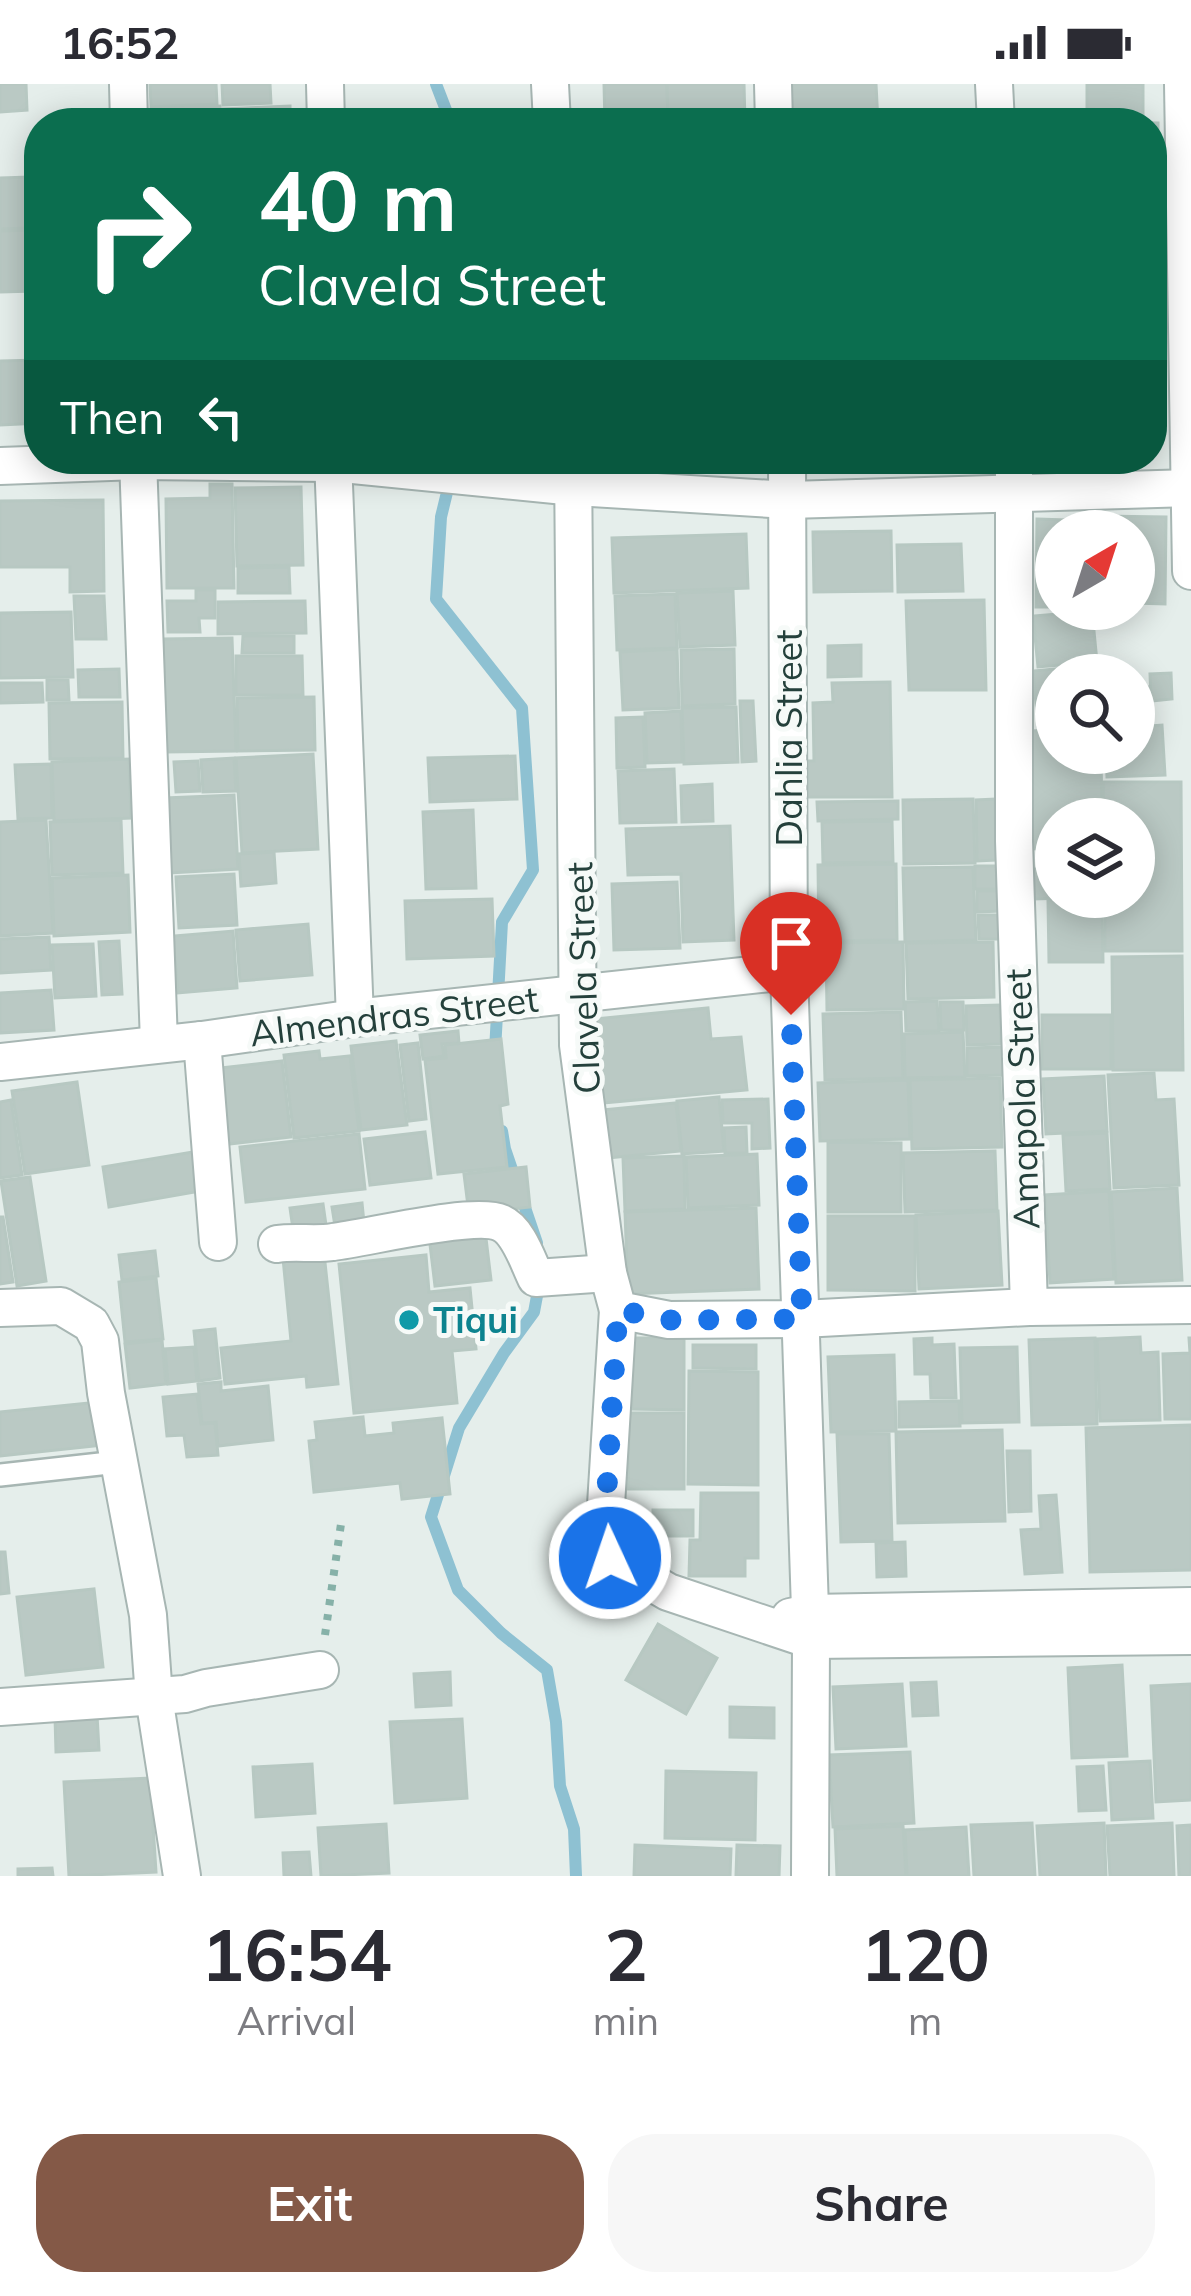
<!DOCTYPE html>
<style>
body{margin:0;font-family:Mulish,sans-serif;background:#f7f7f7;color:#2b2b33;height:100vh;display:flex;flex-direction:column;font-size:45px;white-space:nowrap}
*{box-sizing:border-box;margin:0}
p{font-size:39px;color:#7c7c81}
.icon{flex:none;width:66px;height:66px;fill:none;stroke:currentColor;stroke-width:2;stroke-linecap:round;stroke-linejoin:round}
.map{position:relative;height:1792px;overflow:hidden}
.side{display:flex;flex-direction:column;background:#fff;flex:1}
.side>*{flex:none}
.top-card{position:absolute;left:24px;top:24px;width:1143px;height:366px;border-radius:48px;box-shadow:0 6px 30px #0003;background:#0b6e4f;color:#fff;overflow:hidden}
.needle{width:78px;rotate:39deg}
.buttons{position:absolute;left:1035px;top:426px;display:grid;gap:24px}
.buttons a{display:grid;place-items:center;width:120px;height:120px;border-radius:50%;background:#fff;box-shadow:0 6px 30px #0003;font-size:60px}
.pin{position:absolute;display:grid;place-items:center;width:102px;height:102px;color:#fff;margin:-123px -51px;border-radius:50% 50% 50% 0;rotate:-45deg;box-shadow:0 0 12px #0007}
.pin .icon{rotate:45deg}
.me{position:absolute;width:132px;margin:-66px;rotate:357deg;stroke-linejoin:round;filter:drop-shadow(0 0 9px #0008)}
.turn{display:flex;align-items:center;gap:42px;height:252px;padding:0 36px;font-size:54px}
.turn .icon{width:156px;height:156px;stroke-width:2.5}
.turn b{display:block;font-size:84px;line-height:102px}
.then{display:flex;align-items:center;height:114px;padding:0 36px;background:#0003;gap:24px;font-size:45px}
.eta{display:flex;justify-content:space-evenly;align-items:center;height:204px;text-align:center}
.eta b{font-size:72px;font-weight:700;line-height:84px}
.action{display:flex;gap:24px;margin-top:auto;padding:24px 36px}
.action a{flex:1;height:138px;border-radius:48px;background:#845947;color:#fff;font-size:48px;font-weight:700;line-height:138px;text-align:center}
.action a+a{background:#f7f7f7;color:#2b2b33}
.status{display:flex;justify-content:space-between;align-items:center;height:84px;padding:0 60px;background:#fff;direction:ltr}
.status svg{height:33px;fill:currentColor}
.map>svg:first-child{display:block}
</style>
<div class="status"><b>16:52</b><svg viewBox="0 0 49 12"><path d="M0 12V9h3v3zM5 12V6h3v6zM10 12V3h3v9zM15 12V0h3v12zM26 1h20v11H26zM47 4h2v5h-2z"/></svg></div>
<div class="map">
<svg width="1191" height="1792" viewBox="0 0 1191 1792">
<rect width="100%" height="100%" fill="#e5eeeb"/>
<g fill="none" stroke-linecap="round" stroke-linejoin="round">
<g stroke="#8ec1d2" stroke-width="12">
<polyline points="436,0 451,39"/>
<polyline points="451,392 441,433 436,515 522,624 533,786 502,838 495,967"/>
<polyline points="502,1047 505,1065 537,1159"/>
<polyline points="540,1196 534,1228 504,1269 459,1344 431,1433 458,1506 501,1549 547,1586 556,1638 560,1702 574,1745 576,1792"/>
</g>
</g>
<g fill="#bac9c4" stroke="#b7c8c2" stroke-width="3">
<polygon points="0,0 26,0 27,26 0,28"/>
<polygon points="150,0 216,0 217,20 151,23"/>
<polygon points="222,0 270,0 271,19 223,21"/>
<polygon points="604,0 667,0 668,39 605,39"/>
<polygon points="667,0 744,0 745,39 668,39"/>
<polygon points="785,0 876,0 878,39 788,39"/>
<polygon points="1087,0 1143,0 1143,36 1087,35"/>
<polygon points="220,22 221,39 160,39 159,25"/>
<polygon points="290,22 290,39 224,39 223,25"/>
<polygon points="1092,38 1158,39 1158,174 1152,173 1152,39"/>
<polygon points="29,93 32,144 0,145 0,94"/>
<polygon points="33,144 39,144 39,210 37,211"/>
<polygon points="31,146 34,207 0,208 0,147"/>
<rect x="1152" y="177" width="17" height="54"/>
<polygon points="39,276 39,339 0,341 0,277"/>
<polygon points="677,375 749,375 749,386 678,387"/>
<polygon points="818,375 877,375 878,380 819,384"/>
<polygon points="210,400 232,400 234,504 167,504 166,415 210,414"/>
<polygon points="301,403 303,481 237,482 235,404"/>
<polygon points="103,416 104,507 70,508 70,483 0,483 0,417"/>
<polygon points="1099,432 1166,433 1165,520 1134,519 1134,447 1099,447"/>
<polygon points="1037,435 1096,437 1096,447 1056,447 1056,523 1036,523"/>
<polygon points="891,447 892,507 814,508 813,448"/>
<polygon points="746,450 748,504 614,509 612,454"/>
<polygon points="961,460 963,507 898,508 897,461"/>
<polygon points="289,483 290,509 238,509 238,484"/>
<polygon points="196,506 215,506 215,534 199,534 200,548 168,548 167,517 196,517"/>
<polygon points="733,507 735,561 680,563 677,509"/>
<polygon points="675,510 677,564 617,566 615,512"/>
<polygon points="74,512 104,512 106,555 76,555"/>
<polygon points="984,516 986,606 909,606 906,517"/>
<polygon points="305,517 306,549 218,550 218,518"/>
<polygon points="1092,527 1097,578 1038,583 1033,532"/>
<polygon points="71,528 73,593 0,594 0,529"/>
<polygon points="243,552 294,552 294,569 242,569"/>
<polygon points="232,554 236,667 166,668 163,555"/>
<polygon points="861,561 861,592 828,593 828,562"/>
<polygon points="677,565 679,624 623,626 620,568"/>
<polygon points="734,565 735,620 682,622 681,566"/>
<polygon points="236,572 302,572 303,611 236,611"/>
<polygon points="1097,581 1098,591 1056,591 1056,641 1038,642 1033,587"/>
<polygon points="119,585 120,613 79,613 78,586"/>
<polygon points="1171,589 1172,615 1151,617 1150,590"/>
<polygon points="47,596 68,596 69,616 47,616"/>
<polygon points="890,598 892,713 803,713 803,677 814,677 813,619 833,618 832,599"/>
<polygon points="0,599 42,599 43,618 0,619"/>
<polygon points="1134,603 1149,603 1150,642 1162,641 1165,691 1107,693 1106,669 1134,669"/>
<polygon points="314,613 315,666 238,667 237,614"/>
<polygon points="740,617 753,617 756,677 742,678"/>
<polygon points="122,618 123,674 50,675 49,619"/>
<polygon points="736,623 738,678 684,680 682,624"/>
<polygon points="681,627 682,678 647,679 645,629"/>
<polygon points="643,633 645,683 617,684 616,634"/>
<polygon points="1056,646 1056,669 1101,669 1102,735 1056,735 1056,764 1033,765 1031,647"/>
<polygon points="313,670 318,765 242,769 236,674"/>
<polygon points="515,672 517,715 430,718 428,674"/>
<polygon points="234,674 236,707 203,708 201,676"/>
<polygon points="129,675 131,734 54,737 52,678"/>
<polygon points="198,677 200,707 176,708 174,678"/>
<polygon points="51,680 52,734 18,735 15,681"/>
<polygon points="674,685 676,738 620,739 618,687"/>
<polygon points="1103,698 1181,698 1182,867 1105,867 1105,813 1134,813 1134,735 1104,735"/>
<polygon points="712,700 713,737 682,738 681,702"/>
<polygon points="234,711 238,785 170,789 166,714"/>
<polygon points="973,715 975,779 904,780 903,716"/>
<polygon points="995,715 996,776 977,777 976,716"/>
<polygon points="898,717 898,735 818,737 817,718"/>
<polygon points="473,726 476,804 426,805 423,728"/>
<polygon points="46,736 53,849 0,852 0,738"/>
<polygon points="121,736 123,789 52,791 50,738"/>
<polygon points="892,737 893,778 823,779 822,738"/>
<polygon points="730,742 734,856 683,858 681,790 628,791 626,745"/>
<polygon points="274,768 276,799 241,802 239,770"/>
<polygon points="896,780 897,856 819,857 818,781"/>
<polygon points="975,782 996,782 997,805 975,805"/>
<polygon points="973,783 976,856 905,858 903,784"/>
<polygon points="1034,785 1056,785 1056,813 1103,813 1034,815"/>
<polygon points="234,790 237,841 179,844 176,793"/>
<polygon points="128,791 130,848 54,852 52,794"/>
<polygon points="677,798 680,864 614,866 612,800"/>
<polygon points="977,807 1000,807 1001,827 977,828"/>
<polygon points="492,815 494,872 407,875 405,817"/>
<polygon points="1048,816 1102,816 1103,878 1049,878"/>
<polygon points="978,831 998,831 999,855 979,855"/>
<polygon points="308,840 312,891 240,897 236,846"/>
<polygon points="233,847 237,904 178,909 173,852"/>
<polygon points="49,853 51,886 0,889 0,855"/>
<polygon points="119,857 122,910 102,911 99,858"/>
<polygon points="903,858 904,925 827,926 826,859"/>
<polygon points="993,858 994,913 908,915 906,859"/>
<polygon points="93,860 96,912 55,914 52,861"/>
<polygon points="1182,872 1183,986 1113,986 1112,873"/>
<polygon points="51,906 54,946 0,949 0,909"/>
<polygon points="937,917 939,947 906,947 905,918"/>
<polygon points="940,918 963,918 964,946 941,946"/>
<polygon points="1000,921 1001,960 967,961 966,922"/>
<polygon points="708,924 711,955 741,953 747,1006 602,1019 594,935"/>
<polygon points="901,928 903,994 825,996 823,930"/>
<rect x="1042" y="931" width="69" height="54"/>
<polygon points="458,947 459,959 442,960 444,972 423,975 420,951"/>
<polygon points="963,948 965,993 905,994 904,950"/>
<polygon points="501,955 508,1020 500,1022 507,1083 438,1090 425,976 446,974 445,961"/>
<polygon points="396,957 407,1041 361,1046 351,962"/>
<polygon points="418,959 426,1035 409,1037 400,961"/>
<polygon points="1005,963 1006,991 967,992 967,964"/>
<polygon points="319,967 320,975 350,972 359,1047 294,1054 284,971"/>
<polygon points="282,977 291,1053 229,1060 220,984"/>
<polygon points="1154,989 1156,1016 1174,1015 1179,1101 1114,1104 1108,991"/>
<polygon points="1104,992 1107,1047 1046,1050 1043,995"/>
<polygon points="1000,994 1002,1063 912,1065 910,996"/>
<polygon points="908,996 910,1055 820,1057 818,999"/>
<polygon points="77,998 89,1081 25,1090 12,1007"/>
<polygon points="719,1013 724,1067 682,1070 677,1017"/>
<polygon points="768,1015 770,1064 752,1065 752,1039 723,1039 722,1016"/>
<polygon points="11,1016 22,1091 0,1094 0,1018"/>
<polygon points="676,1019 681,1067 596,1075 591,1027"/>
<polygon points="746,1043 747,1069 725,1069 724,1044"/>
<polygon points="425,1048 431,1094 370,1101 364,1055"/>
<polygon points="1107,1049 1110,1105 1066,1107 1063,1051"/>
<polygon points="359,1050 365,1105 246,1118 240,1063"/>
<polygon points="828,1058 901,1059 901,1128 828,1128"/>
<polygon points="995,1067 997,1126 905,1128 903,1069"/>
<polygon points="193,1068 200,1107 109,1123 103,1083"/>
<polygon points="757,1070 759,1121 688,1124 686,1073"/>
<polygon points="684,1072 685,1125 625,1127 623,1074"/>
<polygon points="526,1083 530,1123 469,1130 464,1090"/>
<polygon points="30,1093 46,1197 17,1202 1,1097"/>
<polygon points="1177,1104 1182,1196 1116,1199 1111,1108"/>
<polygon points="1109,1107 1114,1195 1050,1199 1045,1111"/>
<polygon points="362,1119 364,1139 335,1142 332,1123"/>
<polygon points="323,1120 326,1141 293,1145 290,1124"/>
<polygon points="756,1124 759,1205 628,1210 625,1128"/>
<polygon points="998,1127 1002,1201 919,1205 916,1131"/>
<polygon points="828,1132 915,1132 915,1207 828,1206"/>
<polygon points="0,1133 3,1133 13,1198 0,1200"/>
<polygon points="485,1146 491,1196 435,1202 429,1152"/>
<polygon points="323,1160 338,1300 307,1303 306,1292 225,1300 221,1264 291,1257 282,1164"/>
<polygon points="155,1167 158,1192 122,1196 119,1171"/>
<polygon points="426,1171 429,1208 470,1204 476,1265 452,1267 457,1319 354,1329 339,1180"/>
<polygon points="156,1194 163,1255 125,1258 119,1198"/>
<polygon points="215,1245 220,1294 199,1297 194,1247"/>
<polygon points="1140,1253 1141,1269 1158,1268 1160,1336 1100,1337 1097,1255"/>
<polygon points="632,1254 684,1254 684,1326 632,1325"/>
<polygon points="932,1254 932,1261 954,1260 956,1314 931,1314 930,1290 915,1290 914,1255"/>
<polygon points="1095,1254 1097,1340 1032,1341 1029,1256"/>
<polygon points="1189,1254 1191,1254 1191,1335 1165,1335 1163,1270 1190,1269"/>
<polygon points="162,1256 166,1300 130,1304 125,1260"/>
<polygon points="693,1261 756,1261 756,1285 693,1284"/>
<polygon points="194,1263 197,1297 168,1300 165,1265"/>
<polygon points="1017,1263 1019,1338 962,1339 960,1264"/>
<polygon points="894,1271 896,1347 831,1348 828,1273"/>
<polygon points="689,1287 758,1288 758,1401 688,1400"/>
<polygon points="221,1298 221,1307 268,1302 273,1356 218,1362 216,1338 202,1339 198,1300"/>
<polygon points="197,1310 201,1340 215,1339 218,1371 187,1373 184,1351 167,1352 163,1313"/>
<polygon points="959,1317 960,1342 899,1343 899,1318"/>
<polygon points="100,1318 104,1361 0,1372 0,1328"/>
<polygon points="629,1329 684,1329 684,1405 628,1405"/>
<polygon points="363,1333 365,1352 394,1349 393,1339 442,1334 450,1410 402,1415 400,1399 314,1408 309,1357 317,1356 315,1338"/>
<polygon points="1191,1341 1191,1486 1090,1488 1086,1344"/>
<polygon points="1002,1346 1005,1437 898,1439 896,1348"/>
<polygon points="837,1350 889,1350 892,1457 841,1458"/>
<polygon points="1007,1367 1030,1367 1031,1427 1009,1428"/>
<polygon points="701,1409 758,1409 758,1474 745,1474 745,1492 689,1492 690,1456 700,1456"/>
<polygon points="1056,1411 1062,1488 1025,1490 1021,1446 1041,1445 1039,1412"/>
<rect x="653" y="1426" width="40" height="26"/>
<polygon points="905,1458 906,1492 877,1493 876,1459"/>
<polygon points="0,1468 5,1468 9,1509 0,1510"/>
<polygon points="94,1505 103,1583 26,1591 17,1513"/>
<polygon points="658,1540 717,1574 686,1630 626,1596"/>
<polygon points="1122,1581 1127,1672 1072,1674 1068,1584"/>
<polygon points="450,1588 451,1621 416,1623 414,1590"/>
<polygon points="936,1598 938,1631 913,1632 911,1599"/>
<polygon points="902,1600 906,1662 836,1665 833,1603"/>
<polygon points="1191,1600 1191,1716 1156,1718 1151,1602"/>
<polygon points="730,1623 774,1624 774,1654 730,1653"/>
<polygon points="97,1631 99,1666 56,1668 55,1633"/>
<polygon points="462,1635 467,1714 395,1719 390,1638"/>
<polygon points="910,1668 914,1739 833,1743 829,1671"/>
<polygon points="1150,1677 1153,1734 1112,1736 1109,1679"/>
<polygon points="312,1680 315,1729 256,1733 253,1683"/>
<polygon points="1103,1682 1106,1726 1079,1727 1077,1683"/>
<polygon points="666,1687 756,1689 755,1756 665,1754"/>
<polygon points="150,1694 156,1788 69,1792 64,1698"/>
<polygon points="1032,1739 1035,1792 974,1792 971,1741"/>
<polygon points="1104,1739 1106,1792 1040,1792 1037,1742"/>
<polygon points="1172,1739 1174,1792 1110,1792 1107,1742"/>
<polygon points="386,1740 389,1789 321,1792 318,1744"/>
<polygon points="1191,1741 1191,1792 1179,1792 1177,1742"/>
<polygon points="903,1742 906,1792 837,1792 835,1745"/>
<polygon points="966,1743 969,1792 907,1792 905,1746"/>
<polygon points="635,1761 731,1765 730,1792 634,1792"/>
<polygon points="737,1761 780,1762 779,1792 736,1792"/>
<polygon points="309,1768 311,1792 284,1792 283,1769"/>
<polygon points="52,1784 53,1792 18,1792 18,1785"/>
</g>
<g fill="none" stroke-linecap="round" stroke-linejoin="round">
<defs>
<polyline id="service" points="0,1391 118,1378"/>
<g id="minor">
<polyline points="128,0 129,39"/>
<polyline points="325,0 326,39"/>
<polyline points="550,0 552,39"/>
<polyline points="773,0 774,39"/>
<polyline points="994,0 996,39"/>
<polyline points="1183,0 1191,487"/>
<polyline points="138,375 159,959"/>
<polyline points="333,375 355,934"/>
<polyline points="573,375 578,961 608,1189 618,1226 669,1236 802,1235 1029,1223 1191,1221"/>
<polyline points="787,375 789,887 811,1556 810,1792"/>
<polyline points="1014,375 1014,757 1029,1223"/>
<polyline points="0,382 138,377 333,379 575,403 789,416 1191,404"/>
<polyline points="202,956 218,1158"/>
<polyline points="0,978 202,956 355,934 789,887"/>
<path d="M277,1160c19,-3 37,1 56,-2 34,-4 141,-31 168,-19 18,8 27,39 35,55l72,-5"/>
<polyline points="0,1224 61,1222 91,1240 100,1257 106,1309 148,1531 154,1613 182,1792"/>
<polyline points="618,1226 606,1421 610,1474 668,1508 811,1556 1191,1552"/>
<polyline points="790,1533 810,1529 1191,1522"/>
<polyline points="0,1623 185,1610 206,1604 320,1586"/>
</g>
</defs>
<use href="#service" stroke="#a7b6b3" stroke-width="26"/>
<use href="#minor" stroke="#a7b6b3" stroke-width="40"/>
<polyline stroke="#86b1a8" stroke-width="8" stroke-dasharray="6 9" stroke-linecap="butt" points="325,1551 342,1433"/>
<use href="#service" stroke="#fff" stroke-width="21"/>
<use href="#minor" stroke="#fff" stroke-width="36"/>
</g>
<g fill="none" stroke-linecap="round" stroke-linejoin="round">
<polyline stroke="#1a73e8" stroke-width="21" stroke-dasharray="0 37.8" points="610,1474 606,1421 618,1226 669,1236 802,1235 791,931"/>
</g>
<circle fill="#0f9aa8" stroke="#f6faf8" stroke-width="4.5" cx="409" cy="1236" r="12"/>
<g text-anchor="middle" stroke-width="10" stroke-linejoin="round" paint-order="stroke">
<g font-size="36" fill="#24403b" stroke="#f6faf8">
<text transform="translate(789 654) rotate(-90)" y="13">Dahlia Street</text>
<text transform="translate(583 894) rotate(-92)" y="13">Clavela Street</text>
<text transform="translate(394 932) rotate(-7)" y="13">Almendras Street</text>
<text transform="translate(1022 1015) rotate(-92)" y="13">Amapola Street</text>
</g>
<g font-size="36" font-weight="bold" fill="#0d838f" stroke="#f6faf8" text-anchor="start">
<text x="433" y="1249">Tiqui</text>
</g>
</g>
</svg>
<div class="buttons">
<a><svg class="needle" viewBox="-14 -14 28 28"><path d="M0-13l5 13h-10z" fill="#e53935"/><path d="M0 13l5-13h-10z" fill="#7c7c81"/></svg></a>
<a><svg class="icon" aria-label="search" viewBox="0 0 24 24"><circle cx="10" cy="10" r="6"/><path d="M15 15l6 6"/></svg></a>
<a><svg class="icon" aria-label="layers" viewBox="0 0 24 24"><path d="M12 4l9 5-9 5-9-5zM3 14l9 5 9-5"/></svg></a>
</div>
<div class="pin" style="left:791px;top:931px;background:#d93025"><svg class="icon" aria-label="arrive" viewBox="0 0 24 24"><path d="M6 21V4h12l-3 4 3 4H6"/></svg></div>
<svg class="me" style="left:610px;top:1474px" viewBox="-20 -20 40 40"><circle r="17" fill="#1a73e8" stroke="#fff" stroke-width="3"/><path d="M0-11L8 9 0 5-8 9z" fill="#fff"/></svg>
<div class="top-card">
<div class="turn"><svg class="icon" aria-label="right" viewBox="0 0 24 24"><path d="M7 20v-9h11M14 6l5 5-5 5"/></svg><div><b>40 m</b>Clavela Street</div></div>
<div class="then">Then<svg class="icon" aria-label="left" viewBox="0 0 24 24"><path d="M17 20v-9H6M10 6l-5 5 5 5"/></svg></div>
</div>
</div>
<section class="side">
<div class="eta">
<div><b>16:54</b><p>Arrival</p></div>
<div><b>2</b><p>min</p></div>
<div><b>120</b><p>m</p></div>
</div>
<div class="action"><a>Exit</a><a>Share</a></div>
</section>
